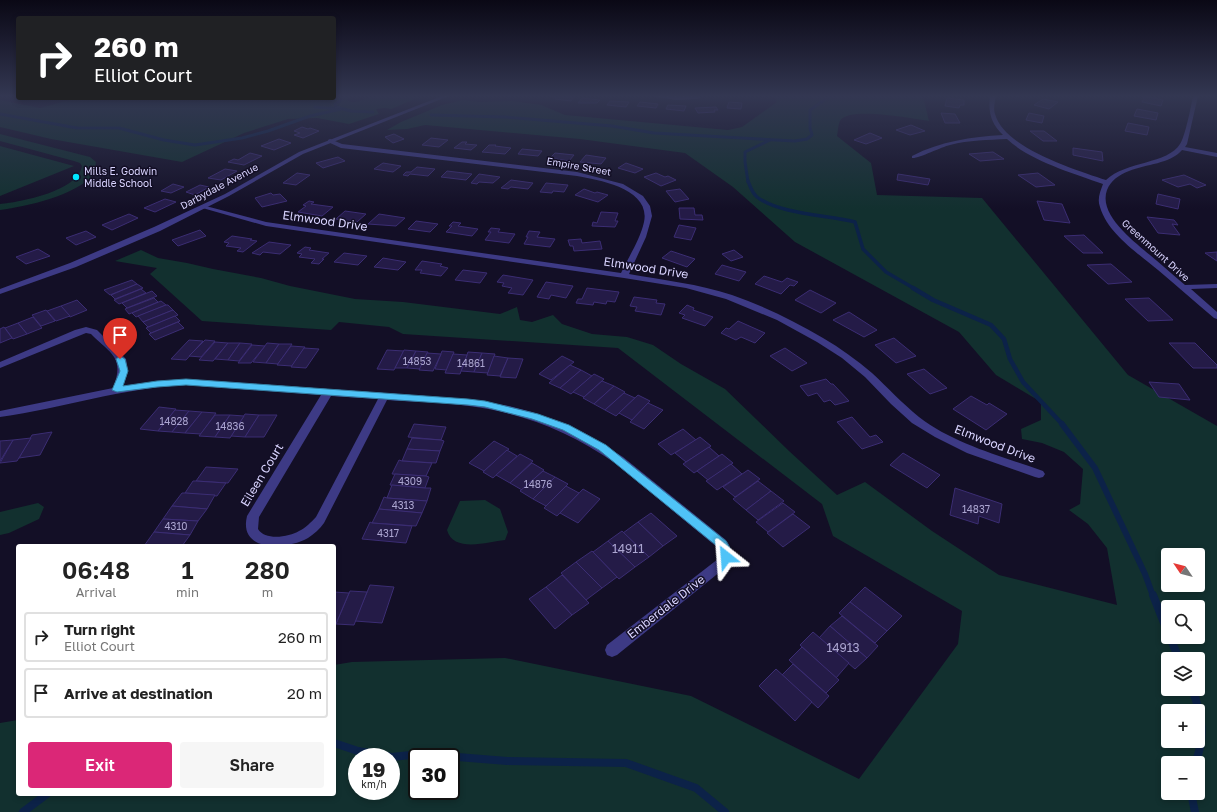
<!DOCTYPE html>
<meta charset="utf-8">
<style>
body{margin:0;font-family:"Golos Text",sans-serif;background:#f6f6f6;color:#222;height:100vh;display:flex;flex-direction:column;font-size:15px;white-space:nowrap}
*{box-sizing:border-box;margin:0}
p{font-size:13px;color:#767676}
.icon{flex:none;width:22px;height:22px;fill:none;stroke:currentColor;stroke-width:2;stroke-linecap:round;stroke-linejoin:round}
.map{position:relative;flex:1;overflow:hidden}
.panel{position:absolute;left:16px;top:544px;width:320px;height:252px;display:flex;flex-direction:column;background:#fff;border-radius:4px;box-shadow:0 2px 6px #0003}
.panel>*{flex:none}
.banner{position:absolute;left:16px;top:16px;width:320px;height:84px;border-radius:4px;box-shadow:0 2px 6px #0003;background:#202124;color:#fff;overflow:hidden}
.needle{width:26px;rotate:305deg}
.controls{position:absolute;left:1161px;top:548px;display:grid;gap:8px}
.controls a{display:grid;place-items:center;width:44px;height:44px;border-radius:4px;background:#fff;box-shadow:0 2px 6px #0003;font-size:20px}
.speed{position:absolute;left:348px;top:748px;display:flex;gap:8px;font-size:20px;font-weight:700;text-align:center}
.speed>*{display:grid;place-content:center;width:52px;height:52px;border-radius:50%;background:#fff;box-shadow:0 2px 6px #0003;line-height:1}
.speed small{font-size:10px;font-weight:400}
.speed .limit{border:2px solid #111;border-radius:6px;background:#fff;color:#111}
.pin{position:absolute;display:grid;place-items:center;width:34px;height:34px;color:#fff;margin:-41px -17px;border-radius:50% 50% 50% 0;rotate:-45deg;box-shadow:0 0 4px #0007}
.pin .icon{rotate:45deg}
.me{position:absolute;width:44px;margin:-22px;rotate:332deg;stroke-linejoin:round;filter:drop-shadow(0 0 3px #0008)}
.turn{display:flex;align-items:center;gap:14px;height:84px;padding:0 12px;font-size:18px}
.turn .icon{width:52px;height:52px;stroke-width:2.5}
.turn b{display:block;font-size:28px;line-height:34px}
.eta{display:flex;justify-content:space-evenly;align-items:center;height:68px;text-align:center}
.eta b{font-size:24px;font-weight:600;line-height:28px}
.primary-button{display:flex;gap:8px;margin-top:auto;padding:8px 12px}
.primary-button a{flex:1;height:46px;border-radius:4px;background:#db2777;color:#fff;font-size:16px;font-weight:600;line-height:46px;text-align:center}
.primary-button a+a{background:#f6f6f6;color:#222}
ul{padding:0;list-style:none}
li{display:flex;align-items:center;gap:12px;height:50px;margin:0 8px 6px;padding:0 4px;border:2px solid #e0e0e0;border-radius:4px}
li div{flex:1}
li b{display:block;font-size:15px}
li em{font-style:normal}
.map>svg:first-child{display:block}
</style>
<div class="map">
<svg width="1217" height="812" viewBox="0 0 1217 812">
<rect width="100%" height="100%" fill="#130f26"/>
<g fill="#12302f" fill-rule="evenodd">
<path d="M334,96h18l-5,4c9,6 18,-3 26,-4 14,-2 28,0 42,0l5,1 -29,12 -6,-1 -9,1 3,5 -30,10 -32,-6 -29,1 -44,14 -62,29 -131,-23 -51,-12v-27l40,8 37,-10h257z"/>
<path d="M773,96h150l6,25c-16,-2 -80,-15 -89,0 -2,4 -2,11 -3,15l34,27 6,32 105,3 146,177 89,51v386h-1217v-89l18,-3v74h316v-129l18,-3 153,-4 186,38 168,83 99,-135 4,-33 -129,-75 -11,-32 -204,-156 -215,-14 -14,-7 -50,-5 -8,8 -129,-9 -52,-47 7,-6 -42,-7 26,-11 17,8 29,5 26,6 48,9 29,8 65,13 48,3 97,12 17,-7 3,13 12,2 21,-7 9,9 30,10 35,3 26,8 28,19 44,25 64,62 48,44 28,-13 67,49 67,44 118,30 -10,-57 -19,-24 -19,-14 11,-6 3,-35 -19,-17 -22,-9 -20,-4 -1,-10 20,-9v-18l-45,-27 -37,-43 -164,-90 -62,-55 -48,-34 -105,-14 -155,-14 -18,4 -20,1 14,-8 41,-17 21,-5 16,2 34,-1 28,4 24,10 163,15 14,-3 35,-25zM1168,555h30v30h-30zM1168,607h30v30h-30zM1168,659h30v30h-30zM1168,711h30v30h-30zM357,757h34v34h-34zM417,757h34v34h-34zM1168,763h30v30h-30z"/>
<path d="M0,134l90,23 6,5 -2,12c-19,22 -66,32 -94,36v-6c21,-2 78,-13 82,-38l-2,-3 -6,-2 -74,-20z"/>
<polygon points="0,146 74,166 0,196"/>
<path d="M485,500l15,9 8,23 -3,8c-17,2 -52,13 -58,-10l13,-29z"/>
<polygon points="38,503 44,507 39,519 9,533 0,535 0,512"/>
</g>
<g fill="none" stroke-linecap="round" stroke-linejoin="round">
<g stroke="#0c2248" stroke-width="3">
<polyline points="346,96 335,104 336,107 351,111 373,112"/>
<polyline points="0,114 77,128 119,128 164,140 195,145 242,138 268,131 310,116 341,109 315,107"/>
<polyline points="431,115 506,117 612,126 654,133 795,141 807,139 812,135 810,128 810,110 830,96"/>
<polyline points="748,182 745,162 745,152 770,140"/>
</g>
<path stroke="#0c2248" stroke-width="3.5" d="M748,181c2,5 4,12 9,16 22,17 70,18 98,25l8,27 23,23 29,17"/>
<polyline stroke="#0c2248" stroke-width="4.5" points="913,288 933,300 991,325 1004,339 1010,359 1023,382 1063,425"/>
<polyline stroke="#0c2248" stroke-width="6" points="1062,424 1095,468 1145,574 1153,596"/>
<g stroke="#0c2248" stroke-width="8">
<polyline points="1153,595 1168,633"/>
<polyline points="1170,637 1179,659"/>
<path d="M1192,689c10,25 14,49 3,74"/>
<polyline points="334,743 358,751 392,757 420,754 507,761 626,763 696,788 725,812"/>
<polyline points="1191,793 1195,812"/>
<polyline points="23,812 47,794"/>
</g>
</g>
<g fill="#241b47" stroke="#3b2d73">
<polygon points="553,96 574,96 571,101 555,99 556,97 552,97"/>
<polygon points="1145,96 1163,100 1161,106 1142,102"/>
<polygon points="582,98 600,100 597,103 578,103"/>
<polygon points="947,98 964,100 964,105 960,105 959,108 945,106"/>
<polygon points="1043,99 1058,102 1049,109 1034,105"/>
<polygon points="610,101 629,102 626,107 607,105"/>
<polygon points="640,102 658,104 656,108 637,106"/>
<polygon points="729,102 742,103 741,109 727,108"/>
<polygon points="668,105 686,106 684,111 666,109"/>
<polygon points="716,107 718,110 714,110 715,112 698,113 695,108"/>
<polygon points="1137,109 1158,113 1156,120 1134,116"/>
<polygon points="941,113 955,114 960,123 945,123"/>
<polygon points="1029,113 1044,116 1042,123 1026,120"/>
<polygon points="1128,123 1149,127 1147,135 1125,131"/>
<polygon points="911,125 925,131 910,135 896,130"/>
<polygon points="302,127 308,129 310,128 319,131 303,138 294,135 300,133 294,131"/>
<polygon points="1030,131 1044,131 1057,141 1043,141"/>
<polygon points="870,133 882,138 866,144 854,140"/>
<polygon points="394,134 404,139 393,143 385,137"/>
<polygon points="431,138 448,140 439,147 422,145"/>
<polygon points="279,139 291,143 274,150 261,146"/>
<polygon points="462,142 467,142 465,144 477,145 471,150 454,148"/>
<polygon points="489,145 496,145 495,146 511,148 505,154 482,152"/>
<polygon points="1073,148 1102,152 1103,161 1073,155"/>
<polygon points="522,149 542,151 538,156 518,154"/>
<polygon points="993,152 1004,159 980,161 969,154"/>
<polygon points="250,153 262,156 244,165 228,162 234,159 238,160"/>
<polygon points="555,153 574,155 569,161 550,158"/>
<polygon points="586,155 606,158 601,164 580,162"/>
<polygon points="338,157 345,161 323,168 316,163"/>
<polygon points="383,163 401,166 393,172 374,169"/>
<polygon points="626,163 643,169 635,173 618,168"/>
<polygon points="417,167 435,169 428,176 410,174 408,176 403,175 406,172 411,172"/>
<polygon points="225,169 237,171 221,180 208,178"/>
<polygon points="447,171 472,174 466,180 441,177"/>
<polygon points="297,173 310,175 296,185 283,183"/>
<polygon points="656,173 665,177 668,176 676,180 661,186 644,177"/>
<polygon points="1038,173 1055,185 1036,187 1018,175"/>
<polygon points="479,174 500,177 493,183 479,182 477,184 471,183"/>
<polygon points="898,174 930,179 928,185 897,180"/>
<polygon points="1184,175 1206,185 1197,188 1190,184 1178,187 1162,180"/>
<polygon points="511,180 533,183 528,189 511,187 508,189 501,188"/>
<polygon points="546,183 568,185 564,192 553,191 552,193 540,192"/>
<polygon points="173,184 184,187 171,193 161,191"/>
<polygon points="200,185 209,187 195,195 186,192"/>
<polygon points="584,189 595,193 597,192 608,195 598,202 575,195"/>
<polygon points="680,189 689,199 675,202 666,191"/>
<polygon points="271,193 273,195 280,194 287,201 262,207 255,198"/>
<polygon points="1158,194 1180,199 1178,209 1156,204"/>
<polygon points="165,199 176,202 155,212 144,208"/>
<polygon points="309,201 314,202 311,204 333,207 322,216 298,212 306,206 303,205"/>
<polygon points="1037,201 1062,204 1070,223 1044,220"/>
<polygon points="679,208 694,208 695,215 702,215 703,220 680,219"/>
<polygon points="345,211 366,214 357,222 336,219"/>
<polygon points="601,212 618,213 615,221 618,221 615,227 592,226 593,222 597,223"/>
<polygon points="129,214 138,218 112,230 102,225"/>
<polygon points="379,214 405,218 396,226 368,224"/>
<polygon points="1147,217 1174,220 1178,225 1172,224 1180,235 1158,233"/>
<polygon points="416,221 438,224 430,232 408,229"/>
<polygon points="453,222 461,223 458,226 478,229 472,236 446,232 452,226 449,226"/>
<polygon points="679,225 696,228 691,240 674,237"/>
<polygon points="491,228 500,229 498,232 515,234 509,243 485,240 491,232 488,232"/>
<polygon points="200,230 206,236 178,246 172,240"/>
<polygon points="86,231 96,237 76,245 66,238"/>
<polygon points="529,231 540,232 537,237 555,239 550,247 524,244 528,237 526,237"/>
<polygon points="1084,235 1103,253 1083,253 1064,236"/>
<polygon points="232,236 252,239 250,240 257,241 243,252 237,251 241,248 226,246 229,243 224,242"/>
<polygon points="581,239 582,243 600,241 602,249 574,251 573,246 570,246 568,240"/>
<polygon points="269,242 291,245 280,254 263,252 260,255 252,253"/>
<polygon points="305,247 311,248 309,250 329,253 322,259 324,259 319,264 311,263 315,259 299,257 302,254 297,253"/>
<polygon points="38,249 50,256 26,264 16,257"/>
<polygon points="734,250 743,257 731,261 722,254"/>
<polygon points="671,251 695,259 687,267 662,258"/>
<polygon points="1217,252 1217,261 1205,253"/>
<polygon points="344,253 367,256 358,265 334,262"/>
<polygon points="383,258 406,262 398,270 374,267"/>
<polygon points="422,261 442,264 440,266 448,268 441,276 420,273 422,270 415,270"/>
<polygon points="1111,264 1132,282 1108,284 1087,265"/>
<polygon points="722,265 746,272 739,281 715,274"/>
<polygon points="463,270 487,273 480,283 455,280"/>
<polygon points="503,275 533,280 523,295 508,293 512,288 502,286 504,283 497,282"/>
<polygon points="764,276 782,282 787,278 798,282 794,286 790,285 781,294 755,284"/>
<polygon points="132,280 137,284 110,295 104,290"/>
<polygon points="546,282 573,286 566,298 551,295 549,299 537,297"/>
<polygon points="137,284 143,288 115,299 111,295"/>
<polygon points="587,288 619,292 615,302 607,301 606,304 594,302 593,305 576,303 578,299 582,299"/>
<polygon points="141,289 146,293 119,304 114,300"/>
<polygon points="810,290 836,303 821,313 795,300"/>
<polygon points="152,291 157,296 127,308 122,303"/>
<polygon points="634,297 657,300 656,303 665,304 661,315 635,311 637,307 630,306"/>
<polygon points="154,298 158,302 129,314 125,309"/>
<polygon points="1149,298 1173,320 1148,321 1125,299"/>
<polygon points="77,300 87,310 70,317 61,306"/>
<polygon points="161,301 166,305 136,317 132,313"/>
<polygon points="166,305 168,305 173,310 143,322 138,316"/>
<polygon points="687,305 694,308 693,310 713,317 705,326 682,318 685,315 679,313"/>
<polygon points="61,306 70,316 56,321 47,311"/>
<polygon points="46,310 55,321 41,326 32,315"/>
<polygon points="173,310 178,315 148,327 143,322"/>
<polygon points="849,312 877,330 864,337 833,320"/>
<polygon points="175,316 180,321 151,333 146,328"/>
<polygon points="33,317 42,328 27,334 18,323"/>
<polygon points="738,321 765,333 755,343 741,337 736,340 721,333 726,328 729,329"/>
<polygon points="178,322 184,328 155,340 149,334"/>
<polygon points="18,323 27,334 13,339 5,328"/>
<polygon points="4,327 12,338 0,343 0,329"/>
<polygon points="894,338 916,356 896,363 875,345"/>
<polygon points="189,340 203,341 186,360 171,359"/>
<polygon points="205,340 215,341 201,357 189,356"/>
<polygon points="215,342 228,343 213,361 199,360"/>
<polygon points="228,343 240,343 228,360 215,359"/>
<polygon points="240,343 252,344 239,361 228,360"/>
<polygon points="267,343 279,344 266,363 253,362"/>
<polygon points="1169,343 1195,343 1217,365 1217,368 1193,368"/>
<polygon points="279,344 292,344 278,364 266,363"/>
<polygon points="252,345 265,346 251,363 238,363"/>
<polygon points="291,346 305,347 292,366 277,365"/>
<polygon points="304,348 319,349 306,368 291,367"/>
<polygon points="785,348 807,363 792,371 770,356"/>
<polygon points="387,350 404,351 394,370 377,369"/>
<polygon points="404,350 416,351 407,368 395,368"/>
<polygon points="416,351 428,352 420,369 407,368"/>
<polygon points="442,351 454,352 447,370 435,369"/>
<polygon points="468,352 482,353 474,372 461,371"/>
<polygon points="427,353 441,354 433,371 419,370"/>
<polygon points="482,353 495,354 488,373 474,372"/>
<polygon points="453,354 467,355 460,374 445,373"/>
<polygon points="494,356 508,358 500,376 487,375"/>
<polygon points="562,356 574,362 551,380 539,374"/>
<polygon points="508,358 523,359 516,378 500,377"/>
<polygon points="570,365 581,370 560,388 549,383"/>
<polygon points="924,369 947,388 930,394 907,374"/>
<polygon points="581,370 592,376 571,394 560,388"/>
<polygon points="594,374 604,379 584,397 573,392"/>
<polygon points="826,379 831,384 833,384 849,401 835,405 830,400 824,402 817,393 808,396 800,386"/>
<polygon points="602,381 614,386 594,404 583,398"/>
<polygon points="1149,382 1179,384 1190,400 1159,397"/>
<polygon points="614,386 625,392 605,410 594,404"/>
<polygon points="624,393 635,398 616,416 605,410"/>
<polygon points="638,395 650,401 632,420 619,413"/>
<polygon points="971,396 987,405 989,403 1007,414 986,430 953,409"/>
<polygon points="648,403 663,410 644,429 630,422"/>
<polygon points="159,407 176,409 158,431 140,429"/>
<polygon points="175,410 189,411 172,432 158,431"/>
<polygon points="189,411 202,412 185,433 172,432"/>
<polygon points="202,412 216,413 201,434 185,433"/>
<polygon points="245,414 259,415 245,437 231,436"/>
<polygon points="215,415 230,415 215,437 199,436"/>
<polygon points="230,415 244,416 230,438 215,437"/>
<polygon points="259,415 277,415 264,437 245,437"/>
<polygon points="852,417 870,437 876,435 883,442 862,449 837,422"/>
<polygon points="414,424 446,427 441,440 408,437"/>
<polygon points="683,429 696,440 671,455 658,444"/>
<polygon points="52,432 40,455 19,458 32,435"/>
<polygon points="700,437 711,446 686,462 675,453"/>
<polygon points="31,438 17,461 0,463 13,440"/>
<polygon points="412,438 441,440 444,441 440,451 407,449"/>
<polygon points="13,440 0,461 0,441"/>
<polygon points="494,441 509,449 484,471 469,463"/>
<polygon points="709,447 719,456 694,473 683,464"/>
<polygon points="407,449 440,451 436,463 402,461"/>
<polygon points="507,450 517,456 493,478 483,472"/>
<polygon points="903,453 940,475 927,488 890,465"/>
<polygon points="520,454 533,461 510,483 496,475"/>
<polygon points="722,454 733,463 708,480 697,471"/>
<polygon points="399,460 402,461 432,463 426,476 392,474"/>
<polygon points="532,463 544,470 522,490 510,483"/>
<polygon points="731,464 742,474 717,490 706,481"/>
<polygon points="206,467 238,469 228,483 196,481"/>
<polygon points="748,470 760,479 735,497 723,487"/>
<polygon points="543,471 555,477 533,499 520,491"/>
<polygon points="395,474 426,476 429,477 425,488 390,485"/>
<polygon points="555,477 568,484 546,506 533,499"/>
<polygon points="193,481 196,481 226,483 217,496 185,493"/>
<polygon points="758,481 771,491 746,510 733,499"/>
<polygon points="392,485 425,488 431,488 427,501 387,498"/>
<polygon points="566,486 579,493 557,516 544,508"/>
<polygon points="955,488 1002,504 999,523 979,516 978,524 950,515"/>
<polygon points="583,489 600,499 578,523 560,513"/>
<polygon points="771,491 784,501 758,520 746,510"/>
<polygon points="182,493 185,493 215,495 207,509 172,506"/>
<polygon points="384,497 387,498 427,501 422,513 379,509"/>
<polygon points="783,503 795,512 768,532 756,522"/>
<polygon points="172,506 207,509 198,521 163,519"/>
<polygon points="379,509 422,513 416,526 372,523"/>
<polygon points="651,513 677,536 663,546 638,522"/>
<polygon points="793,514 810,527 783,547 767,533"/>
<polygon points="163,519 198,521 190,535 154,532"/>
<polygon points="370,522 372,523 412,526 406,543 362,539"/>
<polygon points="638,522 663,546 649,557 623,533"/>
<polygon points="622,531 649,557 635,567 608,541"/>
<polygon points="154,532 190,535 182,546 144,546"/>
<polygon points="608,541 635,567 619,579 593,552"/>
<polygon points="592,551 617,577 602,588 576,562"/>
<polygon points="576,562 602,588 586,600 561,573"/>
<polygon points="562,575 589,603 572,615 546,587"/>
<polygon points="370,585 394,587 382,623 355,621"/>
<polygon points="546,587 572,615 555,629 529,599"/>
<polygon points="865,587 902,616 887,631 850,602"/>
<polygon points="350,591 367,592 354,625 336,624"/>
<polygon points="334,592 349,593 335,626 334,625"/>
<polygon points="850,602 887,631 875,643 839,613"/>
<polygon points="842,616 878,646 867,658 830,626"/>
<polygon points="830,626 867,658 855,669 819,638"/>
<polygon points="813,632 849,663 836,678 800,645"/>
<polygon points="802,647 839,680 826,693 789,660"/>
<polygon points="793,664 829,696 818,708 782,675"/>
<polygon points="776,669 812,702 795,721 759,686"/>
</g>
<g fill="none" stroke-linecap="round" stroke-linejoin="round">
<g fill="#3d3a85" fill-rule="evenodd">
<polygon points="649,96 699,96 701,97 698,99 676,100"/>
<path d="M990,96h6c-1,6 -3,12 -1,18 9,34 81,56 111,66 20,-19 62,-16 74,-36 5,-7 11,-37 13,-48h5l-11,48 -2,3 32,6v4l-35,-7c-12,14 -36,14 -53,21 -10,4 -18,9 -22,19 -9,25 27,51 43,65 12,10 23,20 35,30l32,-1v4l-26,1 26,23v7l-3,-1c-19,-16 -37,-32 -56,-48 -20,-17 -50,-36 -58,-63 -3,-8 0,-15 3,-23 -30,-11 -73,-23 -96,-45 -19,1 -38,1 -57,6 -9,2 -32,14 -38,13v-2c29,-15 59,-19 91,-21 -12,-11 -15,-23 -13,-39z"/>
<path d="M330,139l12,5 235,28 46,12 20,12 7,10 2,10 -6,21 -17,37c34,6 70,10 103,21 32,11 62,26 91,43 17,10 34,22 49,35 16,15 30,30 47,44 35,27 82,39 124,54l2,3 -2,3 -4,1 -4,-1 -68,-24 -32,-16 -23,-14 -21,-19 -26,-27 -23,-19 -25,-16 -40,-22 -51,-21 -40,-11 -62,-10 -358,-52 -67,-19 3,-2 64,17 355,51c8,-17 19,-33 23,-51 7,-33 -44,-42 -67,-46l-236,-28 -13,-6v-2z"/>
<path d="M86,327l11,3 29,29 2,12 -5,15 63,-7 282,20 41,7 23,6 38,14 18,9 35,22 103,83c7,10 7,17 0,27l-109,88 -5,2 -5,-2 -2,-5 2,-5 111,-86 2,-5 -2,-6 -103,-85c-44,-31 -92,-50 -146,-57 -27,-4 -55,-4 -82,-6l-63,123c-4,6 -10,11 -16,15 -21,12 -70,15 -61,-22l74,-121 -135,-10c-64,3 -123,23 -186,32v-6l113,-23c12,-31 -2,-34 -22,-54l-5,-1 -86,35v-6l75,-32zM331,396l47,3 -62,118c-5,5 -10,11 -17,14 -10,6 -34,10 -41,-2l1,-12z"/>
</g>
<polygon fill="#3d3a85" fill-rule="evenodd" points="442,96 449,96 303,154 229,196 160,231 76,267 0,294 0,289 70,263 154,227 225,194 299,152"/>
</g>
<linearGradient id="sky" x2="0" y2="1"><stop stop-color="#0a0815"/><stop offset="0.46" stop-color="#333752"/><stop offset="1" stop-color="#333752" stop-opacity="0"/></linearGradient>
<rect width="1217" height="209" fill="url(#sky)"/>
<path fill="#4fc3f7" stroke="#337fa1" d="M120,356l5,3 3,12 -5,15 34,-5 29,-2 282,20 17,2 53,13 31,11 37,20 120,96c4,6 7,12 4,19l-4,2 -4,-2 -2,-9 -2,-4 -119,-97 -36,-20 -31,-11 -47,-12 -17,-2 -282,-20 -29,2 -40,5 -5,-2 8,-19 -4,-12z"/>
<circle fill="#00e5ff" stroke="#130f26" stroke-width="1.5" cx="76" cy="177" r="4"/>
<g text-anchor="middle" stroke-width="3" stroke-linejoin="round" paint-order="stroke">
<g font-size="10" fill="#d9d4ff" stroke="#130f26">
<text transform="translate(579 166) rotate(10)" y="4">Empire Street</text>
<text transform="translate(219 186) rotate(-28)" y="4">Darbydale Avenue</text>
<text transform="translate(1156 250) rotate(42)" y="4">Greenmount Drive</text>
</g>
<g font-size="10" fill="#d9d4ff" stroke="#130f26" text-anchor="start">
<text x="84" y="175">Mills E. Godwin<tspan x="84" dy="12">Middle School</tspan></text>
</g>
<g font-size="10" fill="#aca6d1">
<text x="417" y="365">14853</text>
<text x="471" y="367">14861</text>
<text x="174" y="425">14828</text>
<text x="230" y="430">14836</text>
<text x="410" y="485">4309</text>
<text x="538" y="488">14876</text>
<text x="403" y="509">4313</text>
<text x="976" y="513">14837</text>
<text x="176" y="530">4310</text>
<text x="388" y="537">4317</text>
</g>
<g font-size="12" fill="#d9d4ff" stroke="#130f26">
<text transform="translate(325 221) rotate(8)" y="4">Elmwood Drive</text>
<text transform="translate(646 268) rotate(9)" y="4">Elmwood Drive</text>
<text transform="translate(995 444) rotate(21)" y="4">Elmwood Drive</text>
<text transform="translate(262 475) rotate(-59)" y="4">Eileen Court</text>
<text transform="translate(666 607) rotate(-38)" y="4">Emberdale Drive</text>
</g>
<g font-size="12" fill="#aca6d1">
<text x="628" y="553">14911</text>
<text x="843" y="652">14913</text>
</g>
</g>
</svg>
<div class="controls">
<a><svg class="needle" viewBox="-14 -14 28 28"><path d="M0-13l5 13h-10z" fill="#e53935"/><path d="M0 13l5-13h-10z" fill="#767676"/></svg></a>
<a><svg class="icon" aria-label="search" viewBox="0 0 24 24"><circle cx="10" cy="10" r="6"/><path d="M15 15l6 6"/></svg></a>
<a><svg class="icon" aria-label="layers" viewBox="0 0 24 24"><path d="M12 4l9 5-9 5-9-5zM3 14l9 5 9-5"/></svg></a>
<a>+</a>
<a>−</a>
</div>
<div class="speed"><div>19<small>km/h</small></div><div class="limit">30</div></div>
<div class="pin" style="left:120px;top:359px;background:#d93025"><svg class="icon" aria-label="arrive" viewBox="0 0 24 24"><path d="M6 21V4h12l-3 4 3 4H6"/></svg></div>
<svg class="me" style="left:726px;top:557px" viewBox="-20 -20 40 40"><path d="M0-17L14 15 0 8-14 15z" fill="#4fc3f7" stroke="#fff" stroke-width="4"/></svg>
<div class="banner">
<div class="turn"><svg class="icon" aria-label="right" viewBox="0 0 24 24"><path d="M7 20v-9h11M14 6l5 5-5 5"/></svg><div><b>260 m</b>Elliot Court</div></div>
</div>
<section class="panel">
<div class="eta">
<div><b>06:48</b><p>Arrival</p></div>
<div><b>1</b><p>min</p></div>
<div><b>280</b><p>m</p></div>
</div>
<ul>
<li><svg class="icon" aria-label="right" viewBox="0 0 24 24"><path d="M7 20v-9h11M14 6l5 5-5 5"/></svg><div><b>Turn right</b><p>Elliot Court</p></div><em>260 m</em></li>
<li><svg class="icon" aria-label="arrive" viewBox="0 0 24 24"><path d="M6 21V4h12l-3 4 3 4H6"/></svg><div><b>Arrive at destination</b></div><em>20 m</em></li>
</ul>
<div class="primary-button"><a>Exit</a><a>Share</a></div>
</section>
</div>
